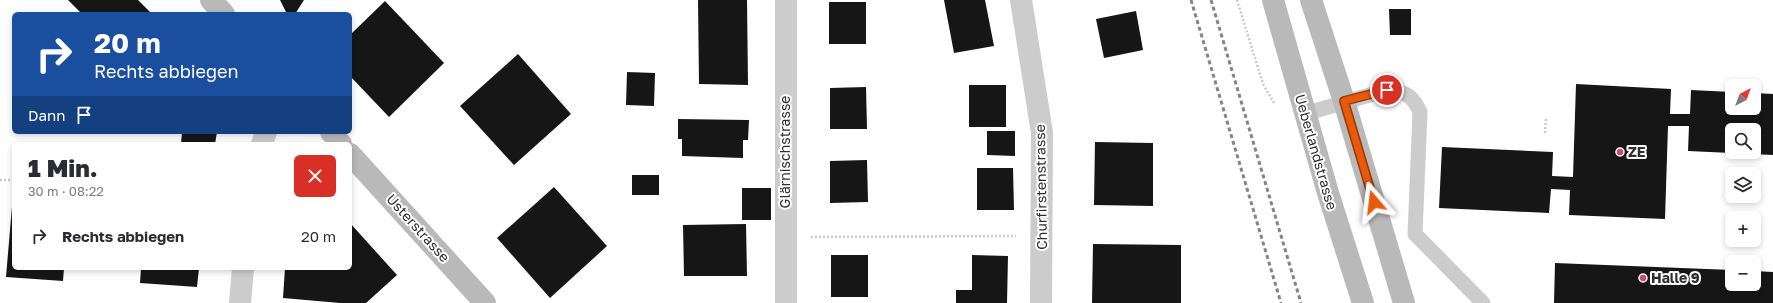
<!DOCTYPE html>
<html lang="de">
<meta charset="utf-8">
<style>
body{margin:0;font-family:"Golos Text",sans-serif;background:#f7f7f7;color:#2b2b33;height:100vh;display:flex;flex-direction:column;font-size:15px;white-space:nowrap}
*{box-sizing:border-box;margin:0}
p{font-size:13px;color:#7c7c81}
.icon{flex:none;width:22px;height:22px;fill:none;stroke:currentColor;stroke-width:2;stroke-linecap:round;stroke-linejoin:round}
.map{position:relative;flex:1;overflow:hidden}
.side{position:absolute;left:12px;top:142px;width:340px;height:128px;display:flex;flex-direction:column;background:#fff;border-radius:6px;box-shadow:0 2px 6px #0003}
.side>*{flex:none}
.guide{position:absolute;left:12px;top:12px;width:340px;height:122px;border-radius:6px;box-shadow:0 2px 6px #0003;background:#1a4fa0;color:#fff;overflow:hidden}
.needle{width:26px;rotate:41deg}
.controls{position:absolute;left:1725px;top:79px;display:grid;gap:8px}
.controls a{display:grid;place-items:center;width:36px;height:36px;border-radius:6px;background:#fff;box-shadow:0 2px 6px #0003;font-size:20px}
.pin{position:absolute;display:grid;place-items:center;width:34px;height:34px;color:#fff;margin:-17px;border:2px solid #fff;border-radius:50%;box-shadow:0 1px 4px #0007}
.me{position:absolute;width:44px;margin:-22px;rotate:343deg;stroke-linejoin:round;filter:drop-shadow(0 0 3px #0008)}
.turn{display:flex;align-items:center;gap:14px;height:84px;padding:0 16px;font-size:18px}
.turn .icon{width:52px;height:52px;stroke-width:2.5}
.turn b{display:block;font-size:28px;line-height:34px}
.then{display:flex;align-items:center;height:38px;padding:0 16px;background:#0003;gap:8px;font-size:15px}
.round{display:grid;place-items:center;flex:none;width:42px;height:42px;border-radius:6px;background:#f7f7f7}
.headline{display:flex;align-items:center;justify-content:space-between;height:68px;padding:0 16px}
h1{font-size:24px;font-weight:800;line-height:30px}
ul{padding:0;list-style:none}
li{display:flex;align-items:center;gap:12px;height:52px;padding:0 16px}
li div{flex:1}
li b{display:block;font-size:15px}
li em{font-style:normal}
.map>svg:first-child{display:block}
</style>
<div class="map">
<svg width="1773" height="303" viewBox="0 0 1773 303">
<rect width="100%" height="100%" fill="#fff"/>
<g fill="#161616">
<polygon points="68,0 138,0 152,14 82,14"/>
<polygon points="280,0 304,0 295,14 287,14"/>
<polygon points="698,0 747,0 748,85 699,84"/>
<polygon points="944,0 985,0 994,46 954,53"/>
<polygon points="385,1 444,63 389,117 350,76 350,35"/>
<rect x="829" y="2" width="37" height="42"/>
<polygon points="1389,9 1411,9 1411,35 1390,35"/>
<polygon points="1136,11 1143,50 1104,58 1096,19"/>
<polygon points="518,54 571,114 514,165 460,106"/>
<polygon points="627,72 655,73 654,106 626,105"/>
<polygon points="1576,84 1671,89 1670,114 1690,114 1691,90 1732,92 1732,108 1754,108 1754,93 1773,94 1773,155 1732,153 1754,152 1754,130 1732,130 1732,153 1688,151 1689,126 1668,126 1665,219 1569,215 1570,190 1551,189 1549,213 1439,208 1442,147 1553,152 1552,176 1573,177"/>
<rect x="969" y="85" width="37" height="42"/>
<polygon points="866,87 867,129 830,129 830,88"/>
<polygon points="678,119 749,120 748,140 743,140 743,158 682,156 682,139 678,139"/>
<polygon points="987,131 1015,131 1015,156 987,155"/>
<polygon points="182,132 217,132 215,144 181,144"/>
<polygon points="1095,142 1153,143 1153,206 1094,205"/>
<polygon points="867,160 868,202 830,203 830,161"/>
<polygon points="977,168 1013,168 1014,210 977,210"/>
<rect x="632" y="175" width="27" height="20"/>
<polygon points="554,187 607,246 550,298 497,238"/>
<rect x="742" y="188" width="29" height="32"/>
<polygon points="13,195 14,268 64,268 63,281 6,277"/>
<polygon points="350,223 397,275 366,303 340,303 283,298 285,268 350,268"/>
<polygon points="746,224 747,276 684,276 683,225"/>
<polygon points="1093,244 1181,245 1181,303 1092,303"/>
<rect x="831" y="255" width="37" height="42"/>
<polygon points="972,255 1008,256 1007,303 956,303 956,290 972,290"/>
<polygon points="1555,263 1732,270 1732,284 1754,284 1754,271 1773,272 1773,303 1554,303"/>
<polygon points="141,268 199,268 197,287 140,283"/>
</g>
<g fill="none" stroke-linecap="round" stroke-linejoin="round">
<g stroke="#c9c9c9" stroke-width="2.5" stroke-dasharray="2 2" stroke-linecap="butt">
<polyline points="1237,0 1263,84 1274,103"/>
<polyline points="1545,133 1546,118"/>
<polyline points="0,180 14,180 14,170"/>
<polyline points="811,237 1016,236"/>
</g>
<path stroke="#ccc" stroke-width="15" d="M1304,114l83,-24c18,1 26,6 33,22l-5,122 68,69"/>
<g stroke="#ccc" stroke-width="22">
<polyline points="1021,0 1042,133 1041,303"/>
<polyline points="262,144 266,132"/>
<polyline points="240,303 243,268"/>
<polyline points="786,303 786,0"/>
</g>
<g stroke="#b9b9b9" stroke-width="22">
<polyline points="211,0 224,14"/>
<polyline points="1273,0 1328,193 1363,303"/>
<polyline points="1311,0 1344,101 1404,303"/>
<polyline points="331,132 341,144"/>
<polyline points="350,154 485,303"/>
</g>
<g stroke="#848484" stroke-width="3" stroke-dasharray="4 3" stroke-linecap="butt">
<polyline points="1191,0 1281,303"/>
<polyline points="1211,0 1301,303"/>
</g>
</g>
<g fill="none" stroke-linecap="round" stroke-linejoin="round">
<defs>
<polyline id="route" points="1374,202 1344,101 1387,90"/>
</defs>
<use href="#route" stroke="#983908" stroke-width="10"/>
<use href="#route" stroke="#ea580c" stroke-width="7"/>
</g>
<g fill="#d04772" stroke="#fff" stroke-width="1.5">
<circle cx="1620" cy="152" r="4"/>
<circle cx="1643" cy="278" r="4"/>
</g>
<g text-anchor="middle" stroke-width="4" stroke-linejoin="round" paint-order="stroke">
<g font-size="14" fill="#2f2f2f" stroke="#fff">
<text transform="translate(785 152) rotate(-90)" y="5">Glärnischstrasse</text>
<text transform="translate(1316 152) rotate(74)" y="5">Ueberlandstrasse</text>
<text transform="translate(1041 187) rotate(-91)" y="5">Churfirstenstrasse</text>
<text transform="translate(418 228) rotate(48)" y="5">Usterstrasse</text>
</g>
<g font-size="14" font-weight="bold" fill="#2f2f2f" stroke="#fff" text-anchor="start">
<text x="1628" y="157">ZE</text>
<text x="1651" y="283">Halle 9</text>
</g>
</g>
</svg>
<div class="controls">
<a><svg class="needle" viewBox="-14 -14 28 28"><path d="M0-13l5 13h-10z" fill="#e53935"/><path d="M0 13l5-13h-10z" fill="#7c7c81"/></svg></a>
<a><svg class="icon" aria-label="search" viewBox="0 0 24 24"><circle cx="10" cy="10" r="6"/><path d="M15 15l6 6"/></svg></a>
<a><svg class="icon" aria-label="layers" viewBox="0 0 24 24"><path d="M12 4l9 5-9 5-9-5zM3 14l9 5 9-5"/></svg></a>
<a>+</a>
<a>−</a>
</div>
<div class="pin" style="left:1387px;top:90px;background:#d93025"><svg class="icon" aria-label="arrive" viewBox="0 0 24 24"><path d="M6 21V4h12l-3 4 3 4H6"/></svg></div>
<svg class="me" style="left:1374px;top:202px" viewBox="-20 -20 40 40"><path d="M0-17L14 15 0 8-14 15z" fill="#ea580c" stroke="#fff" stroke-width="4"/></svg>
<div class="guide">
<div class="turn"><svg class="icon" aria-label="right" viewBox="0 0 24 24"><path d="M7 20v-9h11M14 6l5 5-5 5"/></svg><div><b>20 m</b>Rechts abbiegen</div></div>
<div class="then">Dann<svg class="icon" aria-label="arrive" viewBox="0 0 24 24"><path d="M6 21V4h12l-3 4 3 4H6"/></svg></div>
</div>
<section class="side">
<div class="headline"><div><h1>1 Min.</h1><p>30 m · 08:22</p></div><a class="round" style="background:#d93025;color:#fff"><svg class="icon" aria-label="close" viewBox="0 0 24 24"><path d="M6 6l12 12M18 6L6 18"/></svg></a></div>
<ul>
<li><svg class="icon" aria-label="right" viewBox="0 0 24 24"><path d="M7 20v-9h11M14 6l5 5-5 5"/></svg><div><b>Rechts abbiegen</b></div><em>20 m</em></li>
</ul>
</section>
</div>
